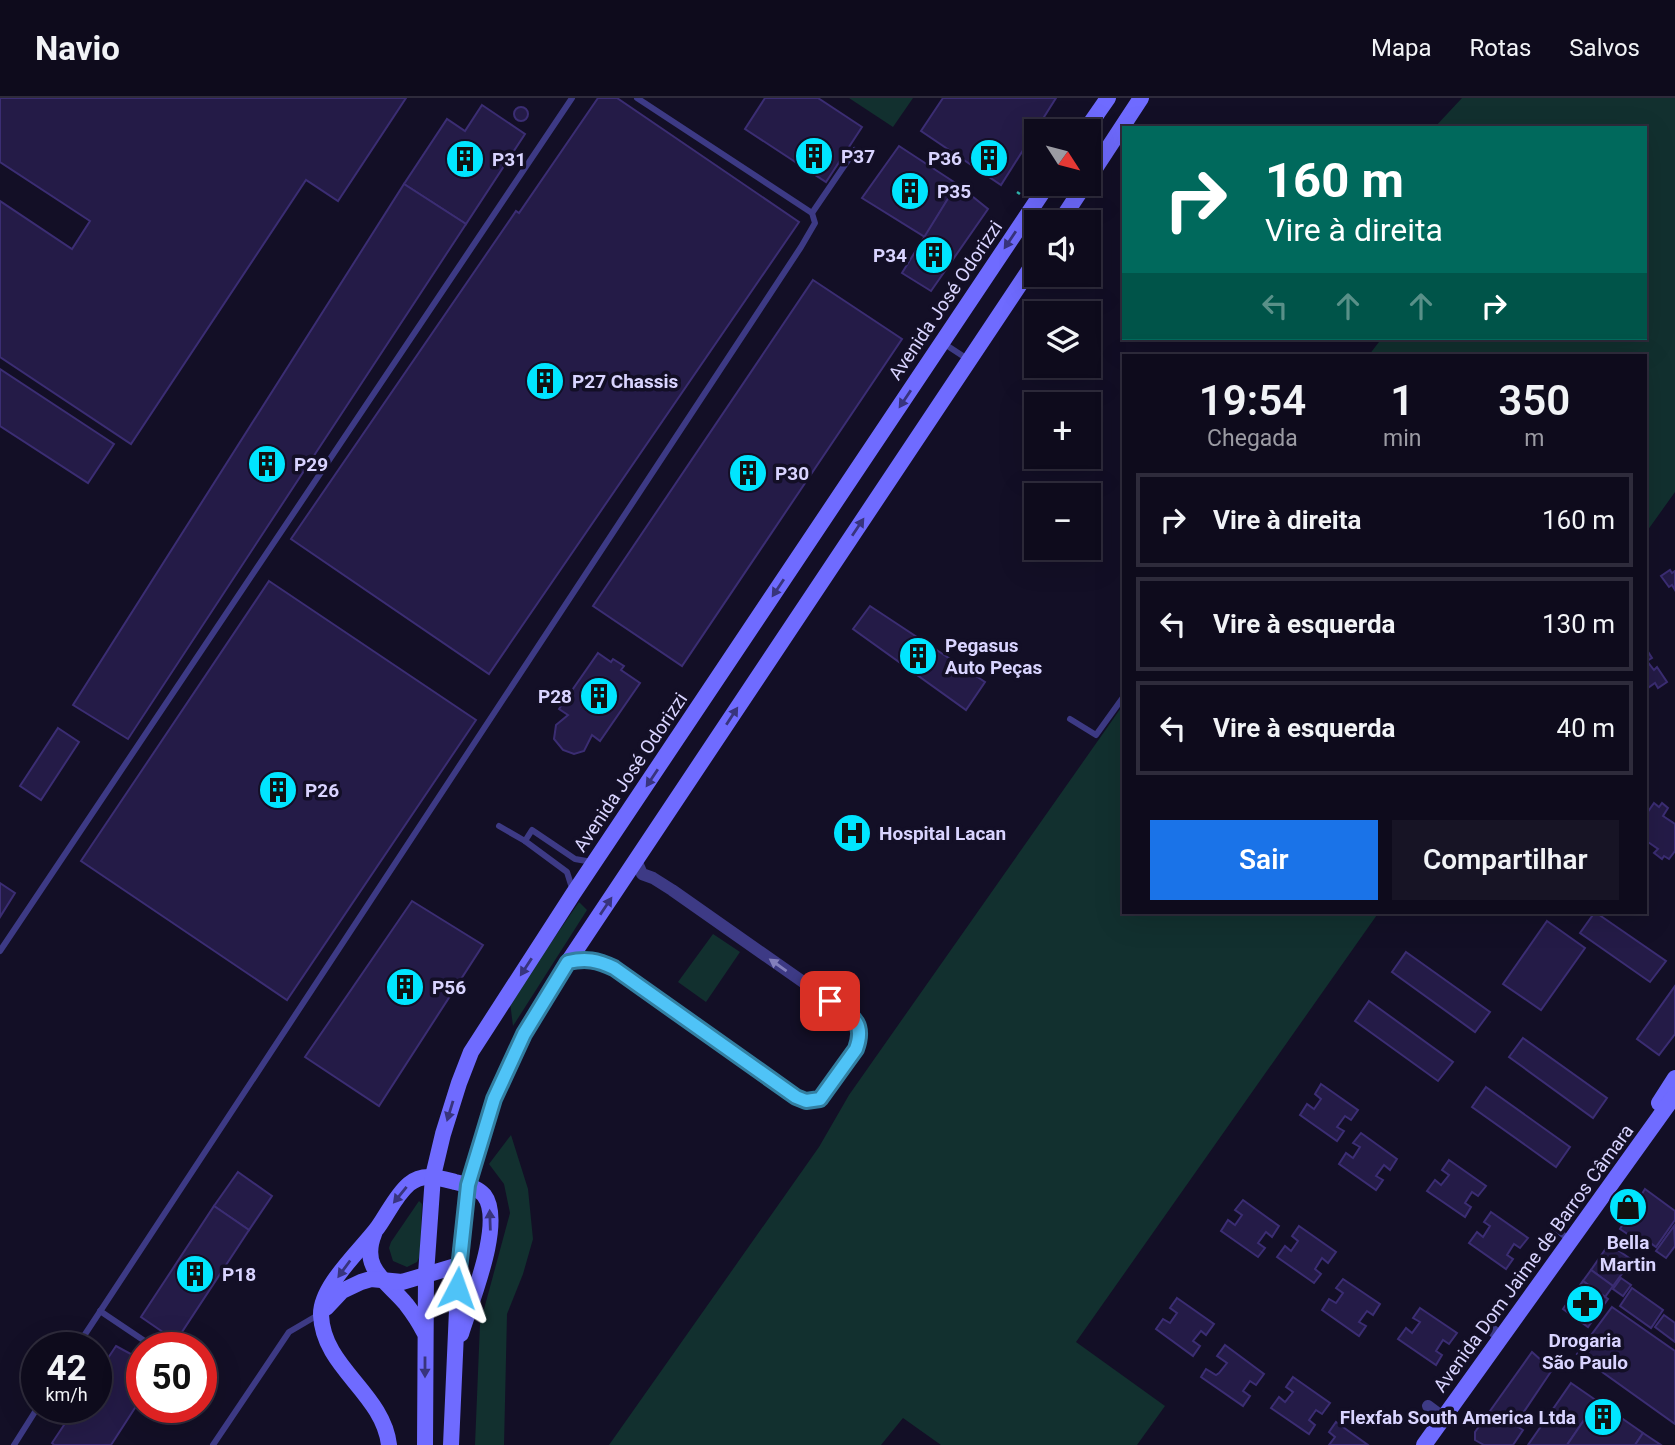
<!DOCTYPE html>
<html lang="pt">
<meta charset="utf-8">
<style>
body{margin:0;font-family:Roboto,sans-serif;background:#171425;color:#f1f3f6;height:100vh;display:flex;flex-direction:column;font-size:26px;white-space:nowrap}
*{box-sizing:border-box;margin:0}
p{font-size:23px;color:#9b9ba3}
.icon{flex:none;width:38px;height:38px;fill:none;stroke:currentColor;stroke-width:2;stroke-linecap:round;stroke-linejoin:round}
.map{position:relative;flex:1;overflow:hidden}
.drawer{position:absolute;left:1122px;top:256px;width:525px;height:560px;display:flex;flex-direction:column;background:#0e0b1c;border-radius:0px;box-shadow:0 7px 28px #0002,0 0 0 2px #2e2b3b}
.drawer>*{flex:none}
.top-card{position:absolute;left:1122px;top:28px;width:525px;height:214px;border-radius:0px;box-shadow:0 7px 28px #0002,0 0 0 2px #2e2b3b;background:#00695c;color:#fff;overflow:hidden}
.needle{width:46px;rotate:126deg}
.buttons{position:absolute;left:1024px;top:21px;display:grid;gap:14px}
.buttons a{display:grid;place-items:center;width:77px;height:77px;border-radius:0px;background:#0e0b1c;box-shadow:0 7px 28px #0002,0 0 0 2px #2e2b3b;font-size:35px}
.speed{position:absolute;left:21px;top:1234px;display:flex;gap:14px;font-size:35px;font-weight:700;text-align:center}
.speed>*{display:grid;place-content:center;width:91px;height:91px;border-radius:50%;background:#0e0b1c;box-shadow:0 7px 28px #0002,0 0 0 2px #2e2b3b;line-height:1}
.speed small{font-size:18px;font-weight:400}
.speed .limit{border:10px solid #d22;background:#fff;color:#111}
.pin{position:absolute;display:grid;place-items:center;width:60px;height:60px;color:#fff;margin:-30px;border-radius:14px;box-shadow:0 4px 10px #0006}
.me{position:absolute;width:77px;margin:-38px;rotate:4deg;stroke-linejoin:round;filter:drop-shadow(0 0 5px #0008)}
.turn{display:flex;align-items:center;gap:24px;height:147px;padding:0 28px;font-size:32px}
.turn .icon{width:91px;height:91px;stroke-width:2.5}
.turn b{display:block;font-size:49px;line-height:60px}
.lanes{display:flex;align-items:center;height:66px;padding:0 28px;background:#0003;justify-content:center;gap:35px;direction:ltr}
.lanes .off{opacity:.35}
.eta{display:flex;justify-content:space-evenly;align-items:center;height:119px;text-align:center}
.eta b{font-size:42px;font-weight:600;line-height:49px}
.primary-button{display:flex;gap:14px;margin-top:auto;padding:14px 28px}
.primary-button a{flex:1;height:80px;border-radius:0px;background:#1a73e8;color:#fff;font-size:28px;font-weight:600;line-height:80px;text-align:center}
.primary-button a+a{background:#171425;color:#f1f3f6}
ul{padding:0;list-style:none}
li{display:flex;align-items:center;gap:21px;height:94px;margin:0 14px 10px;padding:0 14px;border:4px solid #2e2b3b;border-radius:0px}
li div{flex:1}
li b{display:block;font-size:26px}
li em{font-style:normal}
header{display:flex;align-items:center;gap:42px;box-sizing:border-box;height:98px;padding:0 35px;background:#0e0b1c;border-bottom:2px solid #2e2b3b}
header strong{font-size:33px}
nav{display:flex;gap:38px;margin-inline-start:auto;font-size:24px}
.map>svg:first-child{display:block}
</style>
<header>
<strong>Navio</strong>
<nav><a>Mapa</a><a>Rotas</a><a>Salvos</a></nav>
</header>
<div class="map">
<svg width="1675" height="1347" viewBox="0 0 1675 1347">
<rect width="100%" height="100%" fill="#130f26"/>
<g fill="#12302f">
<polygon points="849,0 913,0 893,29"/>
<polygon points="1462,0 1675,0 1675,394 1645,436 1645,257 1369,257 1382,240 1645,240 1645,30 1434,30"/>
<polygon points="1123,607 1124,814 1379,814 1076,1244 1165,1308 1137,1347 941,1347 903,1320 881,1347 609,1347 819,1049 849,997"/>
<polygon points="579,804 587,812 513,928 510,904"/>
<polygon points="713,836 740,854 706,904 678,884"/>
<polygon points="511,1037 528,1091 533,1141 523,1176 507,1216 504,1347 475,1347 480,1226 510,1115 504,1086 489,1066"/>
<polygon points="419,1103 422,1106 420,1158 417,1164 407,1169 393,1163 389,1150 391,1144"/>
</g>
<g fill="#241b47" stroke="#3b2d73" stroke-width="2">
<polygon points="0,0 406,0 338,103 306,82 131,346 0,259 0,103 72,151 90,123 0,64"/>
<polygon points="598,0 617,0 799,124 489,576 291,441 516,113 519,115"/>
<polygon points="765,0 818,0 862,29 826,84 745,31"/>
<polygon points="943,0 1056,0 1001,87 921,33"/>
<polygon points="482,7 525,36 466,126 404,86 447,21 465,33"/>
<circle cx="521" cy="16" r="7"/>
<polygon points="899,48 957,86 925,139 862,100"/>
<polygon points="404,86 466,126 128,641 73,607"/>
<polygon points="957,86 988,111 931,193 902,175"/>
<polygon points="813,182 902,241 682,568 593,508"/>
<polygon points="0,271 114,346 88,385 0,328"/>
<polygon points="1670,472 1672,475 1675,473 1675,492 1672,487 1669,489 1661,478"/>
<polygon points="269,483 476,622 287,902 81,763"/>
<polygon points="870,508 985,584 966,612 853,531"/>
<polygon points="1645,549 1652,560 1647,563 1654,572 1657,569 1667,584 1658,590 1655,585 1645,592"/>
<polygon points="598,555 611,564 613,561 624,568 621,572 640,585 600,643 592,637 584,653 574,656 563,652 554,641 556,627 568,617 559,611"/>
<polygon points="58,630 79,644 41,702 20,688"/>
<polygon points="1654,705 1659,709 1662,705 1668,710 1663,718 1675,726 1675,753 1669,761 1664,758 1662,761 1654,755 1658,751 1648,744 1645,748 1645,718"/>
<polygon points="0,785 15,795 0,819"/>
<polygon points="412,803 483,847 379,1008 305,959"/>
<polygon points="1595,814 1666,863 1650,884 1580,835"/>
<polygon points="1547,823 1585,850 1541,912 1503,886"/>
<polygon points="1406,854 1490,914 1475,934 1392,874"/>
<polygon points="1675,888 1675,936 1659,957 1637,941"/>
<polygon points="1369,903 1453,964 1438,983 1355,923"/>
<polygon points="1523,940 1607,1000 1593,1020 1509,959"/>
<polygon points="1321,986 1358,1012 1351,1022 1345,1018 1337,1029 1344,1033 1337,1043 1300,1017 1307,1006 1314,1011 1321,1001 1315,996"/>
<polygon points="1486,989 1570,1049 1556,1069 1472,1009"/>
<polygon points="1361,1035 1397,1061 1390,1072 1384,1067 1376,1078 1383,1082 1376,1092 1339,1066 1346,1055 1353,1060 1360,1049 1353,1045"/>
<polygon points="1449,1062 1486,1088 1478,1098 1472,1094 1465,1105 1471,1109 1465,1119 1427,1093 1435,1082 1441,1087 1449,1077 1442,1072"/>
<polygon points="238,1074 272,1098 249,1132 214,1108"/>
<polygon points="1645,1091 1675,1113 1675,1122 1656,1149 1645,1141 1641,1145 1620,1131"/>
<polygon points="1243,1102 1279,1128 1272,1139 1266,1134 1258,1145 1265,1150 1258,1159 1221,1133 1228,1122 1235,1127 1242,1117 1235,1112"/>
<polygon points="214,1108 249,1132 176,1243 141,1219"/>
<polygon points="1491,1114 1528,1140 1520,1150 1514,1146 1507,1157 1513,1161 1506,1171 1469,1145 1477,1134 1483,1139 1490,1128 1484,1124"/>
<polygon points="1299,1128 1336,1154 1328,1165 1322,1160 1315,1171 1321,1176 1314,1185 1277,1159 1285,1148 1291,1153 1298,1143 1292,1138"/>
<polygon points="1674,1128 1675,1148 1666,1160 1656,1153"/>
<polygon points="1609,1146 1632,1162 1613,1188 1591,1172"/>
<polygon points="1591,1172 1613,1188 1605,1199 1583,1183"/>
<polygon points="1621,1180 1631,1187 1623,1198 1613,1191"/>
<polygon points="1343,1181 1380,1206 1373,1217 1367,1213 1359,1224 1366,1228 1359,1238 1322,1212 1329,1201 1336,1205 1343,1195 1336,1190"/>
<polygon points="1583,1183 1608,1201 1588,1229 1563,1211"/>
<polygon points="1632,1190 1663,1212 1651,1230 1620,1208"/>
<polygon points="1177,1200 1214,1226 1206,1237 1201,1233 1193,1243 1200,1248 1193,1258 1156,1231 1163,1221 1170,1225 1177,1215 1170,1210"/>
<polygon points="1612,1209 1675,1253 1675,1326 1577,1256"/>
<polygon points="1420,1210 1457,1235 1449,1246 1443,1242 1436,1253 1442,1257 1436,1267 1398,1241 1406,1230 1412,1235 1420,1224 1413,1220"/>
<polygon points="1664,1217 1675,1225 1675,1244 1655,1229"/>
<polygon points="1225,1247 1264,1276 1256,1287 1250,1283 1243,1293 1250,1298 1243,1308 1201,1279 1206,1271 1216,1277 1219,1275 1227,1265 1217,1258"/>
<polygon points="116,1248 142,1262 142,1299 111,1347 54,1347 52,1345 76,1309 96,1309 96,1278"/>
<polygon points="1532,1254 1552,1272 1515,1327 1523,1332 1513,1347 1484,1347 1475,1342 1475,1334"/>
<polygon points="1293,1279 1330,1305 1322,1316 1316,1312 1309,1322 1315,1327 1309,1336 1271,1310 1279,1299 1285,1304 1293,1294 1286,1289"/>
<polygon points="1571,1285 1597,1303 1567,1347 1528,1347"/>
<polygon points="1597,1303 1643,1335 1635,1347 1567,1347"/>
<polygon points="1336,1324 1368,1347 1329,1347 1335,1339 1329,1334"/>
<polygon points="1643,1335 1661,1347 1635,1347"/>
</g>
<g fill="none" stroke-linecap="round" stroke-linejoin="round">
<polyline stroke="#2fb8b0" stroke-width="2.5" stroke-dasharray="3.5 5" stroke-linecap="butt" points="1017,94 1023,98"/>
<g stroke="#3d3a85" stroke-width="6">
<polyline points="812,115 855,52"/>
<polyline points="943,245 969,262"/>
<polyline points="1070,621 1096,637 1124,598"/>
<polyline points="499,728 525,743 567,774 572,790"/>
<polyline points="525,743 532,732 575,761 592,764"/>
<polyline points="0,853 572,0"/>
<polyline points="1554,1130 1570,1142"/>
<polyline points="100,1213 155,1250"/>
<polyline points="76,1250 801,149 815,125 812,115 637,0"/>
<polyline points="14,1347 38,1309"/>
<polyline points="213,1347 289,1234 318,1217"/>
</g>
<g stroke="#3d3a85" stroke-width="12">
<path d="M568,864c18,-3 29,-2 46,6l182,129c9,4 15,6 24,2l36,-50 5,-17 -8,-15 -181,-127 -19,-12 -11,-4 -6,-14"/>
<polyline points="1489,1230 1501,1239"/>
<polyline points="1428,1308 1444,1320"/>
</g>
<g stroke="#6f6bff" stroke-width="16">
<polyline points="1085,33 1108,0"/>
<polyline points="1088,81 1141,0"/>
<polyline points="1060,124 1085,86"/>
<polyline points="1659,1005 1675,980"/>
<path d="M374,1136c-14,35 13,47 32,70 7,9 13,18 18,28"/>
<polyline points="326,1210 342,1193 361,1184 371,1181 402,1184 459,1167"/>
<path d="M389,1347c-6,-52 -66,-77 -68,-130 -1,-29 41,-66 57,-88 10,-14 18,-32 31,-43 14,-12 31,-6 46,-2 10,2 22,5 29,13 21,27 -14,109 -23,139"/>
<polyline points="425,1347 426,1176 433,1078 443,1036 459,985 471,954 573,796 1048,86"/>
<polyline points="451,1347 459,1167 468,1087 494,1001 502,983 524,936 568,864 1036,162"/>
<polyline points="1424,1347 1675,997"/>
</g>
</g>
<defs><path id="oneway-solid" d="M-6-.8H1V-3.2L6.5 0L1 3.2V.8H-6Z" transform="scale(1.75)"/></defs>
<g fill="#38347d">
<use href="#oneway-solid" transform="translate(1010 142) rotate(124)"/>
<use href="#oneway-solid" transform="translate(905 301) rotate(124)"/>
<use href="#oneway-solid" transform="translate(858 429) rotate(-56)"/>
<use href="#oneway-solid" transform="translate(778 490) rotate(124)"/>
<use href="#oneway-solid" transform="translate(732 618) rotate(-57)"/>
<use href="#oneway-solid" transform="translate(652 680) rotate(124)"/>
<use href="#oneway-solid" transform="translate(606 808) rotate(-56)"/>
<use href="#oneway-solid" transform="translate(526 869) rotate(123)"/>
<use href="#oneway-solid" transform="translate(450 1013) rotate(107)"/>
<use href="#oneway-solid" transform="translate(400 1097) rotate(129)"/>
<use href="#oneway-solid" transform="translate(490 1122) rotate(-92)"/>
<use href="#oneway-solid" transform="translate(344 1171) rotate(126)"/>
<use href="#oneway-solid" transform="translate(425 1269) rotate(90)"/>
</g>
<use fill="#837fbc" href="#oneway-solid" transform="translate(778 867) rotate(-145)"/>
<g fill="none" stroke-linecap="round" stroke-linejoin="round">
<defs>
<path id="route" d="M457,1190l11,-103 26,-86 30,-65 44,-72c18,-4 29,-2 46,6l182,129 10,4 14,-2 36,-50c10,-28 -5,-33 -26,-48"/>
</defs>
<use href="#route" stroke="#337fa1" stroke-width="18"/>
<use href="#route" stroke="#4fc3f7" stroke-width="12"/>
</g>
<defs>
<symbol id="building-disc" viewBox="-11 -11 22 22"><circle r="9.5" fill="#00e5ff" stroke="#130f26"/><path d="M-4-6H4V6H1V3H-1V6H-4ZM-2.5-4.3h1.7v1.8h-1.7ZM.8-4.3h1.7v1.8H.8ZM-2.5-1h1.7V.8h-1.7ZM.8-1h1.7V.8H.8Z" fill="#111"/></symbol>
<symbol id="hospital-disc" viewBox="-11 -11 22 22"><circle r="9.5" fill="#00e5ff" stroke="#130f26"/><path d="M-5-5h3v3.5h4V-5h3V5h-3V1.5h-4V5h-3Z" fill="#111"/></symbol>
<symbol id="shop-disc" viewBox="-11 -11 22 22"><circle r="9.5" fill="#00e5ff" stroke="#130f26"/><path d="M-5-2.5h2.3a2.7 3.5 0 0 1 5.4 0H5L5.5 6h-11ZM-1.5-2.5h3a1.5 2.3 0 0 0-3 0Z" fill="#111"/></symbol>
<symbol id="pharmacy-disc" viewBox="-11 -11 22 22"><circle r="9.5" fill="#00e5ff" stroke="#130f26"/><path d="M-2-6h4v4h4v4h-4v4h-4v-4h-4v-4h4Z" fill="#111"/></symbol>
</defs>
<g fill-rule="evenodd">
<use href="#building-disc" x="792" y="36" width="44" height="44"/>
<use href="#building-disc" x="967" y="38" width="44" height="44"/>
<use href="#building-disc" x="443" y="39" width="44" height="44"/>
<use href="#building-disc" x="888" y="71" width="44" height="44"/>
<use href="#building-disc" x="912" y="135" width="44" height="44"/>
<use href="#building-disc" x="523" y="261" width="44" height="44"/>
<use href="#building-disc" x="245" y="344" width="44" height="44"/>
<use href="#building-disc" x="726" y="353" width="44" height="44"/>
<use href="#building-disc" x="896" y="536" width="44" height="44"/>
<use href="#building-disc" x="577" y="576" width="44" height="44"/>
<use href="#building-disc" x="256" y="670" width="44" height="44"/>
<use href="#hospital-disc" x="830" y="713" width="44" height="44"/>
<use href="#building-disc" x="383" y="867" width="44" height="44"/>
<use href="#shop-disc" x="1606" y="1087" width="44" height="44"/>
<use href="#building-disc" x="173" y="1154" width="44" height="44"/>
<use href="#pharmacy-disc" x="1563" y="1184" width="44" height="44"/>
<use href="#building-disc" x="1581" y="1297" width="44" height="44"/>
</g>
<g text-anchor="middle" stroke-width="7" stroke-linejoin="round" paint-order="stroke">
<g font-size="19" font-weight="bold" fill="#d9d4ff" stroke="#130f26" text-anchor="start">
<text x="841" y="65">P37</text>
<text x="962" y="67" text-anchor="end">P36</text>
<text x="492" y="68">P31</text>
<text x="937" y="100">P35</text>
<text x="907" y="164" text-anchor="end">P34</text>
<text x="572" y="290">P27 Chassis</text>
<text x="294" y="373">P29</text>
<text x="775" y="382">P30</text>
<text x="945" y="554">Pegasus<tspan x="945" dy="22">Auto Peças</tspan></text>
<text x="572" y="605" text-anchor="end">P28</text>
<text x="305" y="699">P26</text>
<text x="879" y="742">Hospital Lacan</text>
<text x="432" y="896">P56</text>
<text x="1628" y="1151" text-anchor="middle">Bella<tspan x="1628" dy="22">Martin</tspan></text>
<text x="222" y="1183">P18</text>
<text x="1585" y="1249" text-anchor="middle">Drogaria<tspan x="1585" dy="22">São Paulo</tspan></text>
<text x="1576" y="1326" text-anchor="end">Flexfab South America Ltda</text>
</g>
<g font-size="19" fill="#d9d4ff" stroke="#130f26">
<text transform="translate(945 202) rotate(-56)" y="7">Avenida José Odorizzi</text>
<text transform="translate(630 674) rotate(-56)" y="7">Avenida José Odorizzi</text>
<text transform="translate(1533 1160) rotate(-54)" y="7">Avenida Dom Jaime de Barros Câmara</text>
</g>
</g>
</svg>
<div class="buttons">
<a><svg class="needle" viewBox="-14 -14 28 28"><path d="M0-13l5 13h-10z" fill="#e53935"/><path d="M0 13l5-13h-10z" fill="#9b9ba3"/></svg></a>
<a><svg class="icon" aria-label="sound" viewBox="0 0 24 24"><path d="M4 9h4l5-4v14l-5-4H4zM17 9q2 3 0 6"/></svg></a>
<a><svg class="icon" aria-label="layers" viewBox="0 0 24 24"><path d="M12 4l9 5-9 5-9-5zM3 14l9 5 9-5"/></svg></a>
<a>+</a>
<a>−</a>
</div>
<div class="speed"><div>42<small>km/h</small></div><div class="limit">50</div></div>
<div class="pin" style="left:830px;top:903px;background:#d93025"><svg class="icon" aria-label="arrive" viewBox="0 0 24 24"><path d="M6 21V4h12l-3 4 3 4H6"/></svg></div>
<svg class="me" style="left:457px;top:1190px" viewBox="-20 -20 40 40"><path d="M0-17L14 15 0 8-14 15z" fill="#4fc3f7" stroke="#fff" stroke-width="4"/></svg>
<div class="top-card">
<div class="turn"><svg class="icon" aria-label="right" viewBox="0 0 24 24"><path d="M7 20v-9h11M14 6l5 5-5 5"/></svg><div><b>160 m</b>Vire à direita</div></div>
<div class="lanes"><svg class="icon off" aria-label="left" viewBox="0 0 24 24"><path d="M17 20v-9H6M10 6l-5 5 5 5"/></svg><svg class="icon off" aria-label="ahead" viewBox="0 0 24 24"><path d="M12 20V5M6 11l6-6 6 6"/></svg><svg class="icon off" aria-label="ahead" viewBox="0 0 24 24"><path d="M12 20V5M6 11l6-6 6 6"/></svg><svg class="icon" aria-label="right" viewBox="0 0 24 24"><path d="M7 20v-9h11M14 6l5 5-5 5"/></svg></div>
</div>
<section class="drawer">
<div class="eta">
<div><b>19:54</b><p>Chegada</p></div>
<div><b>1</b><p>min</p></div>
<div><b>350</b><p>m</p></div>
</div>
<ul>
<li><svg class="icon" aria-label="right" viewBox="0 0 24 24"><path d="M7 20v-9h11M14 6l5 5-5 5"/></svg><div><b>Vire à direita</b></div><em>160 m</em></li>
<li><svg class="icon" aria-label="left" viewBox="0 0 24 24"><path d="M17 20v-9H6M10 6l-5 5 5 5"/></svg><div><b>Vire à esquerda</b></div><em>130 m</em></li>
<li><svg class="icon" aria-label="left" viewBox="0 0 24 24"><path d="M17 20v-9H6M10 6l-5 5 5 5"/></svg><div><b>Vire à esquerda</b></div><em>40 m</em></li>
</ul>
<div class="primary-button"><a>Sair</a><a>Compartilhar</a></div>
</section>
</div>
